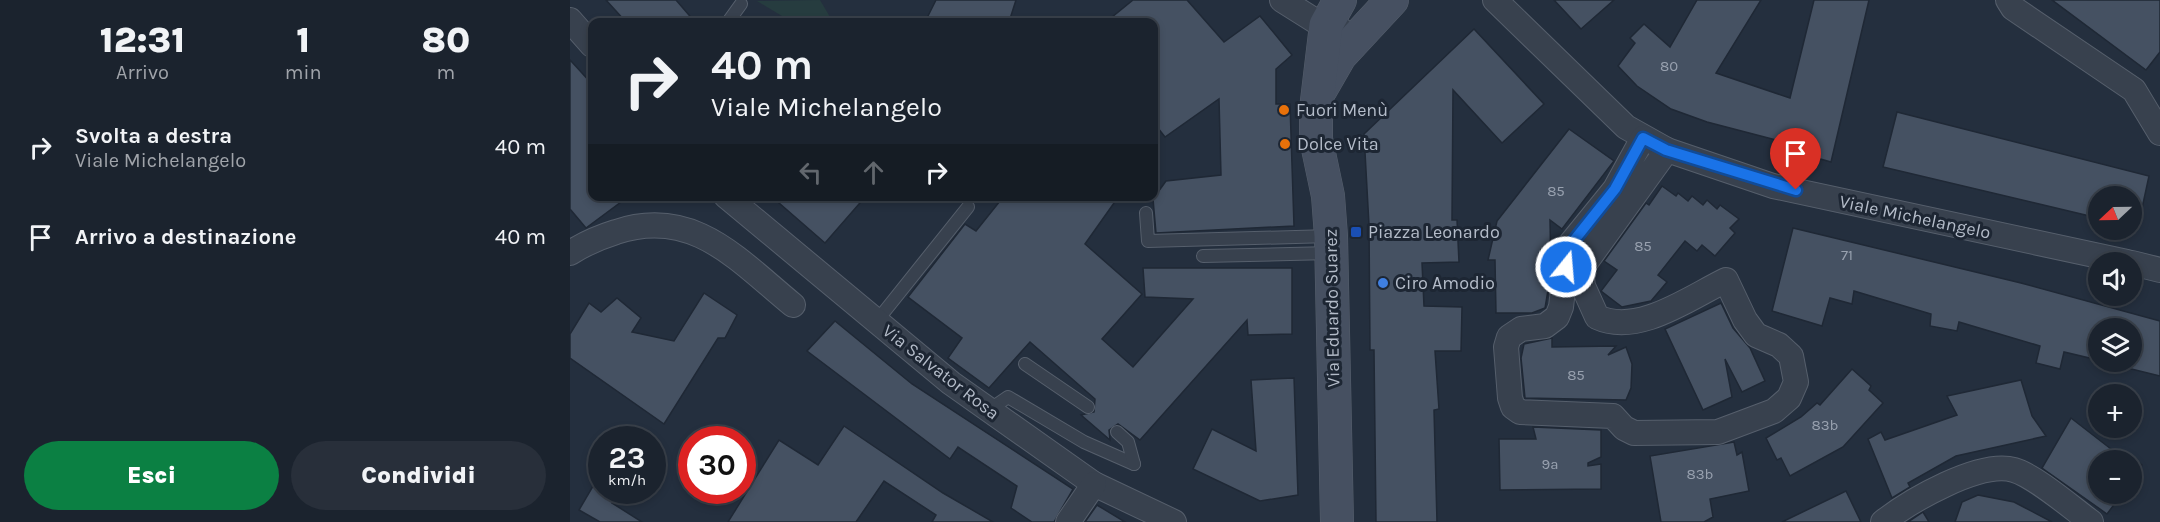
<!DOCTYPE html>
<html lang="it">
<meta charset="utf-8">
<style>
body{margin:0;font-family:Karla,sans-serif;background:#282f3a;color:#f1f3f6;height:100vh;display:flex;flex-direction:column;font-size:22px;white-space:nowrap}
*{box-sizing:border-box;margin:0}
p{font-size:20px;color:#a0a4aa}
.icon{flex:none;width:33px;height:33px;fill:none;stroke:currentColor;stroke-width:2;stroke-linecap:round;stroke-linejoin:round}
.map{position:relative;flex:1;overflow:hidden}
.panel{display:flex;flex-direction:column;background:#1b232e;width:570px}
.panel>*{flex:none}
.banner{position:absolute;left:18px;top:18px;width:570px;height:183px;border-radius:12px;box-shadow:0 3px 9px #0003,0 0 0 2px #39404a;background:#1b232e;color:#f1f3f6;overflow:hidden}
.needle{width:39px;rotate:248deg}
.buttons{position:absolute;left:1518px;top:186px;display:grid;gap:12px}
.buttons a{display:grid;place-items:center;width:54px;height:54px;border-radius:50%;background:#1b232e;box-shadow:0 3px 9px #0003,0 0 0 2px #39404a;font-size:30px}
.speed{position:absolute;left:18px;top:426px;display:flex;gap:12px;font-size:30px;font-weight:700;text-align:center}
.speed>*{display:grid;place-content:center;width:78px;height:78px;border-radius:50%;background:#1b232e;box-shadow:0 3px 9px #0003,0 0 0 2px #39404a;line-height:1}
.speed small{font-size:15px;font-weight:400}
.speed .limit{border:9px solid #d22;background:#fff;color:#111}
.pin{position:absolute;display:grid;place-items:center;width:51px;height:51px;color:#fff;margin:-62px -26px;border-radius:50% 50% 50% 0;rotate:-45deg;box-shadow:0 0 6px #0007}
.pin .icon{rotate:45deg}
.me{position:absolute;width:66px;margin:-33px;rotate:17deg;stroke-linejoin:round;filter:drop-shadow(0 0 4px #0008)}
.turn{display:flex;align-items:center;gap:21px;height:126px;padding:0 24px;font-size:27px}
.turn .icon{width:78px;height:78px;stroke-width:2.5}
.turn b{display:block;font-size:42px;line-height:51px}
.lanes{display:flex;align-items:center;height:57px;padding:0 24px;background:#0003;justify-content:center;gap:30px;direction:ltr}
.lanes .off{opacity:.35}
.eta{display:flex;justify-content:space-evenly;align-items:center;height:102px;text-align:center}
.eta b{font-size:36px;font-weight:800;line-height:42px}
.action{display:flex;gap:12px;margin-top:auto;padding:12px 24px}
.action a{flex:1;height:69px;border-radius:36px;background:#0b8043;color:#fff;font-size:24px;font-weight:800;line-height:69px;text-align:center}
.action a+a{background:#282f3a;color:#f1f3f6}
ul{padding:0;list-style:none}
li{display:flex;align-items:center;gap:18px;height:90px;padding:0 24px}
li div{flex:1}
li b{display:block;font-size:22px}
li em{font-style:normal}
main{display:flex;flex:1;min-height:0}
.map>svg:first-child{display:block}
</style>
<main>
<section class="panel">
<div class="eta">
<div><b>12:31</b><p>Arrivo</p></div>
<div><b>1</b><p>min</p></div>
<div><b>80</b><p>m</p></div>
</div>
<ul>
<li><svg class="icon" aria-label="right" viewBox="0 0 24 24"><path d="M7 20v-9h11M14 6l5 5-5 5"/></svg><div><b>Svolta a destra</b><p>Viale Michelangelo</p></div><em>40 m</em></li>
<li><svg class="icon" aria-label="arrive" viewBox="0 0 24 24"><path d="M6 21V4h12l-3 4 3 4H6"/></svg><div><b>Arrivo a destinazione</b></div><em>40 m</em></li>
</ul>
<div class="action"><a>Esci</a><a>Condividi</a></div>
</section>
<div class="map">
<svg width="1590" height="522" viewBox="0 0 1590 522">
<rect width="100%" height="100%" fill="#242f3e"/>
<polygon fill="#263c3f" points="250,0 263,22 222,22 187,1"/>
<g fill="#455162" stroke="#1f2835" stroke-width="1.5">
<polygon points="36,0 106,0 125,22 56,22"/>
<polygon points="366,0 446,0 439,22 355,22"/>
<polygon points="563,0 617,0 654,42 690,16 722,55 706,69 706,104 720,104 724,226 586,233 583,199 596,181 651,175 649,99 595,137 584,123 584,22 536,22"/>
<polygon points="984,0 1044,0 1011,29"/>
<polygon points="1127,0 1191,0 1146,73 1220,98 1244,0 1299,0 1261,162 1208,147 1210,141 1137,122 1101,109 1067,86 1048,66 1065,43 1060,38 1074,24 1100,47"/>
<polygon points="1482,0 1590,0 1590,52 1576,70"/>
<polygon points="904,29 974,104 932,143 883,90 882,220 887,220 889,262 852,263 854,306 892,307 891,351 865,351 869,409 864,410 867,522 806,522 804,350 800,350 799,225 794,134"/>
<polygon points="0,60 22,84 22,196 59,196 16,228 0,209"/>
<polygon points="1327,112 1579,176 1568,227 1562,226 1562,196 1528,196 1528,218 1313,167"/>
<polygon points="999,129 1044,161 992,229 980,220 981,272 975,308 962,313 926,313 925,260 918,260 927,221"/>
<polygon points="1092,186 1106,196 1108,193 1118,201 1122,196 1133,205 1137,200 1147,209 1150,205 1169,219 1160,228 1165,233 1145,256 1132,245 1127,251 1115,241 1088,275 1097,282 1081,301 1052,307 1031,291 1047,270 1034,261 1076,203 1079,205"/>
<polygon points="201,196 296,196 255,243"/>
<polygon points="434,196 549,196 515,244 572,294 532,339 563,367 623,299 575,297 573,268 722,268 722,334 678,335 677,320 570,440 548,424 539,430 540,440 511,415 524,412 525,399 460,342 419,388 378,358 392,338 338,297 395,224 406,231"/>
<polygon points="1223,228 1451,283 1590,321 1590,376 1533,362 1562,362 1562,328 1528,328 1528,360 1494,352 1490,369 1466,363 1470,346 1389,322 1387,331 1360,326 1361,314 1284,291 1282,304 1260,298 1252,326 1202,311"/>
<polygon points="134,293 167,315 155,338 148,338 94,424 0,358 0,334 19,303 31,312 47,298 71,318 62,332 104,341"/>
<polygon points="1151,303 1163,328 1180,348 1195,381 1172,392 1155,359 1162,397 1133,410 1095,329"/>
<polygon points="265,321 342,384 503,489 484,522 462,522 441,508 447,486 388,447 380,459 237,351"/>
<polygon points="982,338 982,347 1046,346 1038,355 1056,347 1062,364 1061,388 1056,400 955,398 951,358 954,344"/>
<polygon points="1282,369 1301,386 1299,390 1313,403 1273,447 1220,476 1211,458 1207,460 1196,438 1231,417 1247,403 1250,405"/>
<polygon points="724,378 728,495 690,501 623,469 642,429 686,451 681,380"/>
<polygon points="1451,380 1462,416 1476,436 1386,456 1338,483 1340,487 1322,498 1298,439 1311,432 1315,440 1387,415 1377,396"/>
<polygon points="1501,418 1550,456 1553,451 1572,465 1562,480 1562,460 1528,460 1528,494 1552,494 1537,514 1472,468"/>
<polygon points="274,426 373,493 423,522 362,522 366,515 314,481 286,522 158,522 209,440 248,465"/>
<polygon points="963,427 1031,430 1031,457 1018,463 1018,466 1031,464 1031,489 930,490 929,439 966,439"/>
<polygon points="1164,442 1167,455 1172,452 1179,491 1140,499 1143,517 1134,522 1091,522 1080,456"/>
<polygon points="23,486 45,499 42,503 72,522 30,522 9,510"/>
<polygon points="1276,491 1291,522 1212,522"/>
<polygon points="1408,495 1444,502 1482,522 1385,522 1392,502"/>
<polygon points="527,505 555,522 515,522"/>
<polygon points="1353,512 1359,522 1338,522"/>
</g>
<g fill="none" stroke-linecap="round" stroke-linejoin="round">
<defs>
<g id="lane">
<polyline points="158,22 171,4"/>
<polyline points="576,213 578,241 760,236"/>
<polyline points="633,256 761,253"/>
<polyline points="306,322 398,207"/>
<polyline points="455,364 518,407"/>
<polyline points="419,410 438,397 514,442 564,464"/>
<polyline points="547,432 558,442 564,464"/>
</g>
<g id="street">
<polyline points="712,0 747,22 771,30"/>
<polyline points="925,0 1056,127 1097,150 1203,186 1557,262"/>
<polyline points="1438,0 1443,8 1564,90 1590,133"/>
<polyline points="0,20 22,45"/>
<path d="M1073,138l-28,51 -47,58 -7,60 -4,10 -12,9 -24,3 -12,8 -3,10 4,51 3,9 7,5 93,4 11,12 10,5 84,-1 56,-21 15,-13 7,-16 -5,-26 -12,-11 -23,-10 -11,-15 -19,-40c-37,18 -88,56 -129,37l-14,-31 -2,-17 86,-119"/>
<polyline points="156,196 381,383 524,484 604,522"/>
<path d="M0,253c14,-9 30,-16 46,-21 77,-26 122,28 177,73"/>
<polyline points="1562,263 1590,270"/>
<polyline points="498,522 524,484"/>
<path d="M1313,522c27,-21 97,-62 131,-52 21,6 58,38 77,52"/>
</g>
<g id="secondary">
<polyline points="751,89 770,56 822,0"/>
<polyline points="767,522 761,236 758,196 746,139 746,109 756,25 770,0"/>
</g>
</defs>
<use href="#lane" stroke="#565f6c" stroke-width="14"/>
<use href="#street" stroke="#565f6c" stroke-width="26"/>
<use href="#secondary" stroke="#565f6c" stroke-width="34"/>
<use href="#lane" stroke="#38414e" stroke-width="12"/>
<use href="#street" stroke="#38414e" stroke-width="24"/>
<use href="#secondary" stroke="#465061" stroke-width="33"/>
</g>
<g fill="none" stroke-linecap="round" stroke-linejoin="round">
<defs>
<polyline id="route" points="996,267 998,248 1045,189 1073,138 1096,150 1226,190"/>
</defs>
<use href="#route" stroke="#114b97" stroke-width="15"/>
<use href="#route" stroke="#1a73e8" stroke-width="10"/>
</g>
<g fill="#e8710a" stroke="#1d2633" stroke-width="2">
<circle cx="714" cy="110" r="6"/>
<circle cx="715" cy="144" r="6"/>
</g>
<rect fill="#1a4fb4" stroke="#1d2633" stroke-width="2" x="780" y="226" width="12" height="12" rx="3"/>
<circle fill="#3f7fe0" stroke="#1d2633" stroke-width="2" cx="813" cy="283" r="6"/>
<g text-anchor="middle" stroke-width="6" stroke-linejoin="round" paint-order="stroke">
<g font-size="15" fill="#98a1af">
<text x="1099" y="71">80</text>
<text x="986" y="196">85</text>
<text x="1073" y="251">85</text>
<text x="1277" y="260">71</text>
<text x="1006" y="380">85</text>
<text x="1255" y="430">83b</text>
<text x="980" y="469">9a</text>
<text x="1130" y="479">83b</text>
</g>
<g font-size="18" fill="#b4bcc9" stroke="#1d2633" text-anchor="start">
<text x="726" y="116">Fuori Menù</text>
<text x="727" y="150">Dolce Vita</text>
<text x="798" y="238">Piazza Leonardo</text>
<text x="825" y="289">Ciro Amodio</text>
</g>
<g font-size="18" fill="#b4bcc9" stroke="#1d2633">
<text transform="translate(1345 217) rotate(12)" y="6">Viale Michelangelo</text>
<text transform="translate(762 308) rotate(-91)" y="6">Via Eduardo Suarez</text>
<text transform="translate(371 372) rotate(38)" y="6">Via Salvator Rosa</text>
</g>
</g>
</svg>
<div class="buttons">
<a><svg class="needle" viewBox="-14 -14 28 28"><path d="M0-13l5 13h-10z" fill="#e53935"/><path d="M0 13l5-13h-10z" fill="#a0a4aa"/></svg></a>
<a><svg class="icon" aria-label="sound" viewBox="0 0 24 24"><path d="M4 9h4l5-4v14l-5-4H4zM17 9q2 3 0 6"/></svg></a>
<a><svg class="icon" aria-label="layers" viewBox="0 0 24 24"><path d="M12 4l9 5-9 5-9-5zM3 14l9 5 9-5"/></svg></a>
<a>+</a>
<a>−</a>
</div>
<div class="speed"><div>23<small>km/h</small></div><div class="limit">30</div></div>
<div class="pin" style="left:1226px;top:190px;background:#d93025"><svg class="icon" aria-label="arrive" viewBox="0 0 24 24"><path d="M6 21V4h12l-3 4 3 4H6"/></svg></div>
<svg class="me" style="left:996px;top:267px" viewBox="-20 -20 40 40"><circle r="17" fill="#1a73e8" stroke="#fff" stroke-width="3"/><path d="M0-11L8 9 0 5-8 9z" fill="#fff"/></svg>
<div class="banner">
<div class="turn"><svg class="icon" aria-label="right" viewBox="0 0 24 24"><path d="M7 20v-9h11M14 6l5 5-5 5"/></svg><div><b>40 m</b>Viale Michelangelo</div></div>
<div class="lanes"><svg class="icon off" aria-label="left" viewBox="0 0 24 24"><path d="M17 20v-9H6M10 6l-5 5 5 5"/></svg><svg class="icon off" aria-label="ahead" viewBox="0 0 24 24"><path d="M12 20V5M6 11l6-6 6 6"/></svg><svg class="icon" aria-label="right" viewBox="0 0 24 24"><path d="M7 20v-9h11M14 6l5 5-5 5"/></svg></div>
</div>
</div>
</main>
